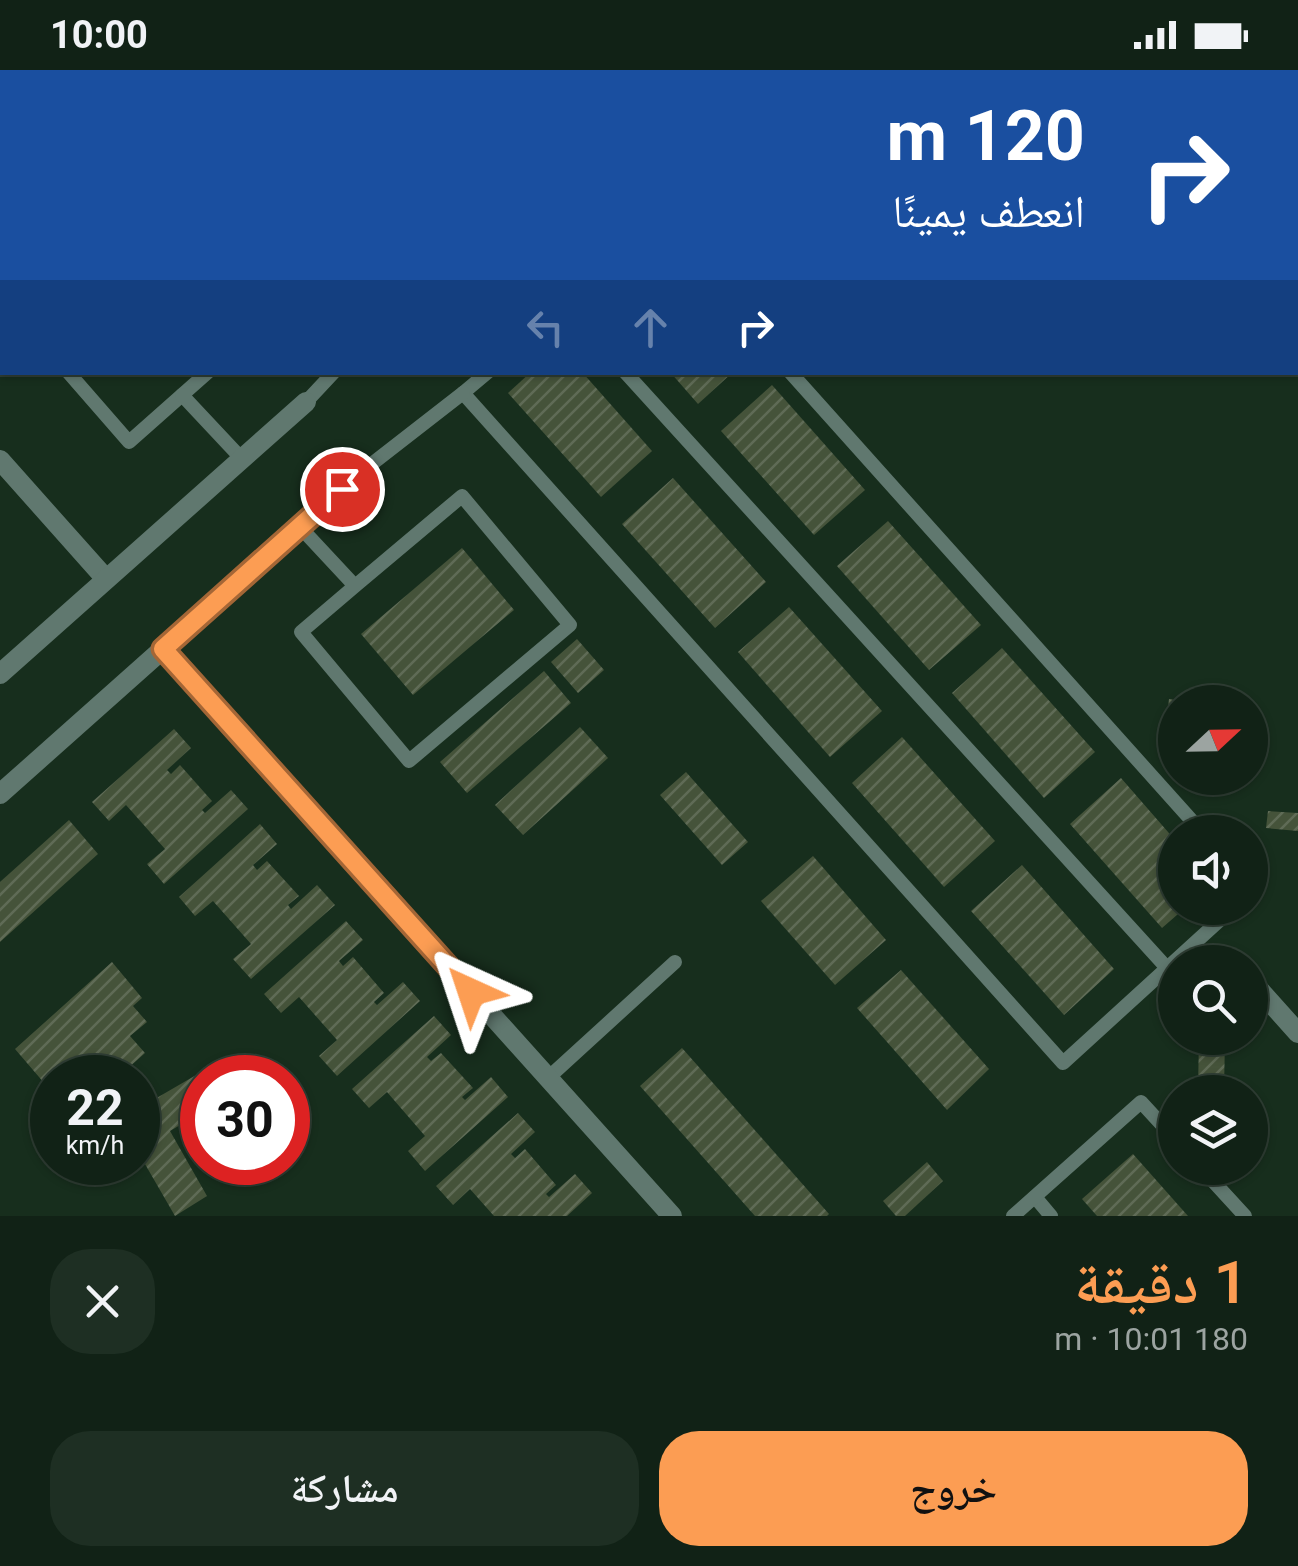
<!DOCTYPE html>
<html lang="ar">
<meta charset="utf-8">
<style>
body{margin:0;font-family:Roboto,"Noto Naskh Arabic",sans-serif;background:#1e2f23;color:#f1f3f6;direction:rtl;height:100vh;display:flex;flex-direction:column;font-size:38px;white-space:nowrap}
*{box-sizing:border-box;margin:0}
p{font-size:32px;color:#9ca4a1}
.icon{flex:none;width:55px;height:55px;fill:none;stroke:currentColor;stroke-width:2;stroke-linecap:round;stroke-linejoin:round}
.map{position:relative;height:1146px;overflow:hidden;direction:ltr}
.sheet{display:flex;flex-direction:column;background:#112216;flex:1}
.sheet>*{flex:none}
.hud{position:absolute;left:0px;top:0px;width:1300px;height:305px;box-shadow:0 2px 8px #0004,0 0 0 2px #303f35;direction:rtl;background:#1a4fa0;color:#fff;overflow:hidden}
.needle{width:65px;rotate:68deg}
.buttons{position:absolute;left:1158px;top:615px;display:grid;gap:20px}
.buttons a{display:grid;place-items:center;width:110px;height:110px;border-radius:50%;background:#112216;box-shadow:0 2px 8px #0004,0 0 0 2px #303f35;font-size:50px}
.speed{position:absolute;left:30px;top:985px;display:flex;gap:20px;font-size:50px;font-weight:700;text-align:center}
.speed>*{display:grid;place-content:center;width:130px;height:130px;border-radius:50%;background:#112216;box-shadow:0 2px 8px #0004,0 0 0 2px #303f35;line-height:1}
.speed small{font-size:25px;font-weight:400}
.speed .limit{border:15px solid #d22;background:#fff;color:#111}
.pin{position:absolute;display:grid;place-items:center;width:85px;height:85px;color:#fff;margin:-42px;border:5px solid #fff;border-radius:50%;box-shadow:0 2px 10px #0007}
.me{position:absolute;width:110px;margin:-55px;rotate:318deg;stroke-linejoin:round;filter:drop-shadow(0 0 8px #0008)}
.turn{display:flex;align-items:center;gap:35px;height:210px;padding:0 50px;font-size:45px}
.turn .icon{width:130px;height:130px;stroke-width:2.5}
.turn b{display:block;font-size:70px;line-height:85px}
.lanes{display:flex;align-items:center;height:95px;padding:0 50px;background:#0003;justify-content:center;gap:50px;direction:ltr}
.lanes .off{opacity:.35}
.round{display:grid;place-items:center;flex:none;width:105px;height:105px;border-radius:40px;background:#1e2f23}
.overview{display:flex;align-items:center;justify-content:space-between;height:170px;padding:0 50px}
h1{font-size:60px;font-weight:600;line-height:75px;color:#fc9d53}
.primary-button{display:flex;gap:20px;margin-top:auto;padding:20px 50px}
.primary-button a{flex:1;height:115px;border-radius:40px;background:#fc9d53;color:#111;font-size:40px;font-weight:600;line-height:115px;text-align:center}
.primary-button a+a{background:#1e2f23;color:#f1f3f6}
.status{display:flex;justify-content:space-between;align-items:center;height:70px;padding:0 50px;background:#112216;direction:ltr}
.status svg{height:28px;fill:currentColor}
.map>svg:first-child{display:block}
</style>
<div class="status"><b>10:00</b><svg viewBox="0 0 49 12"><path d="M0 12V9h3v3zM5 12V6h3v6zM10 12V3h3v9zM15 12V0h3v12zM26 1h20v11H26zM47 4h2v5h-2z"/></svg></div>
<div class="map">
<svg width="1298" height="1146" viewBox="0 0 1298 1146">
<defs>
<pattern id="building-hatch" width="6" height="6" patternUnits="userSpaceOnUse" patternTransform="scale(2.5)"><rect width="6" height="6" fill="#45533a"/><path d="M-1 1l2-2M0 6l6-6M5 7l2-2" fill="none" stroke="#5f6b56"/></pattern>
</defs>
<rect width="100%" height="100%" fill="#172e1d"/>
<g fill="url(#building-hatch)">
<polygon points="531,302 582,302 652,381 601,427 508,323"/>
<polygon points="670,302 733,302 698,334"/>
<polygon points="772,315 865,420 814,465 721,361"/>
<polygon points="673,408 766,512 715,558 622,454"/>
<polygon points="888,451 981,555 929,600 837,496"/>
<polygon points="462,478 514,540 413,625 361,564"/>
<polygon points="789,537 882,641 830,687 738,582"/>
<polygon points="577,569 604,600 578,623 551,592"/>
<polygon points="1002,578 1095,682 1044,728 952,623"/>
<polygon points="544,601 571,633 467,723 440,692"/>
<polygon points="1169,629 1175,630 1175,648 1167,647"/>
<polygon points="580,657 608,688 523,765 495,735"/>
<polygon points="174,659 191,678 167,700 171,704 180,695 212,731 202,740 205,743 231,720 248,739 164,814 147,794 165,779 126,735 109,751 92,732"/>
<polygon points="902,667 995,771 944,817 852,713"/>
<polygon points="686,702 748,772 722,795 660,725"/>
<polygon points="1121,708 1175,770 1175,838 1185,838 1162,858 1070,754"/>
<polygon points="1268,741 1298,743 1298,761 1266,758"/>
<polygon points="69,750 98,784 0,872 0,812"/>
<polygon points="260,754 277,774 253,795 257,800 267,791 299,826 288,835 291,839 317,815 335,835 251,909 233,889 251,874 213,831 195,846 179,827"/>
<polygon points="813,786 886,870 835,915 761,831"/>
<polygon points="1022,795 1114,899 1064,945 971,841"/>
<polygon points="346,851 363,870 339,891 343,896 353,887 384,923 374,932 377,935 403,912 420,931 337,1006 319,986 337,970 299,927 281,943 264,924"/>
<polygon points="112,892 142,928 133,936 147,952 130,966 145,983 117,1008 52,1007 45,1014 15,979"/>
<polygon points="901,900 989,999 947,1040 857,938"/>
<polygon points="434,946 451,965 427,987 431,991 441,983 473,1018 462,1027 465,1030 491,1007 508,1027 425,1101 408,1081 425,1066 387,1022 369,1038 352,1019"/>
<polygon points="1199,968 1225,968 1224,1020 1198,1019"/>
<polygon points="682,978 829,1144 827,1146 755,1146 640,1016"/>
<polygon points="203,1001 206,1008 202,1008 202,1042 170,1061 207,1126 175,1146 138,1082 138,1056 155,1045 148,1033"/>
<polygon points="518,1043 535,1062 511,1084 515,1088 525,1079 556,1115 546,1124 549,1127 575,1104 592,1123 567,1146 494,1146 470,1119 453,1135 436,1116"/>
<polygon points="1133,1084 1188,1146 1097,1146 1082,1129"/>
<polygon points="927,1092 943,1111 905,1146 896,1146 883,1131"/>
</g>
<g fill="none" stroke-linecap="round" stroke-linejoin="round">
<g stroke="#60786f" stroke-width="14">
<polyline points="178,0 181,2"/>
<polyline points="359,0 361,2"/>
<polyline points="523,0 526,2"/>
<polyline points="68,302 129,372 208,302"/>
<polyline points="488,302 463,323 1063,993 1233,838"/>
<polyline points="625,302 1167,898"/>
<polyline points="790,302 1202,762"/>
<polyline points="182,325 242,389"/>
<polyline points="306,332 334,302"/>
<polyline points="364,400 463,323"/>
<polyline points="300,457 355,516 301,562 409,691 570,555 462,426 355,516"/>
<polyline points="1250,816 1253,819 1250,822"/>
<polyline points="548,1008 675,892"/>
<polyline points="1201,1098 1245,1146"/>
<polyline points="1035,1127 1051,1146"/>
<polyline points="1013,1146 1141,1032 1175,1069"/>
</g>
<g stroke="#60786f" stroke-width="20">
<polyline points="0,390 106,509"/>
<polyline points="163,579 672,1146"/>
<polyline points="0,604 306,332"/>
<polyline points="0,724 364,400"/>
<polyline points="1255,915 1298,963"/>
</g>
</g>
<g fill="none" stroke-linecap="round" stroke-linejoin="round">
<defs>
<polyline id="route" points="342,419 163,579 471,922"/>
</defs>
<use href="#route" stroke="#a46636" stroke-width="25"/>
<use href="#route" stroke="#fc9d53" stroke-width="18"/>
</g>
</svg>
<div class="buttons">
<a><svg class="needle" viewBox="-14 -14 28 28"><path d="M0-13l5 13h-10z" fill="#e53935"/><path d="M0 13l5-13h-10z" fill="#9ca4a1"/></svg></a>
<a><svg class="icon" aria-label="sound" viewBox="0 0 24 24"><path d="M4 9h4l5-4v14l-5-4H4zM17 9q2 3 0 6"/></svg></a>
<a><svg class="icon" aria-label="search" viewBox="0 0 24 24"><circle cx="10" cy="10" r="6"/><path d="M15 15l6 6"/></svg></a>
<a><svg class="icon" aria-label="layers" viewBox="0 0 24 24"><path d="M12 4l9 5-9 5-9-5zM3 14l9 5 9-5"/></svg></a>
</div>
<div class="speed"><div>22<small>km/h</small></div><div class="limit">30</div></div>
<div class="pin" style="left:342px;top:419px;background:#d93025"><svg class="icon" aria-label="arrive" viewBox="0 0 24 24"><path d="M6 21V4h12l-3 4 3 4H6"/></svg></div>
<svg class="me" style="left:471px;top:922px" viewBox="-20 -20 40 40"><path d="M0-17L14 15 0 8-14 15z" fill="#fc9d53" stroke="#fff" stroke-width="4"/></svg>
<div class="hud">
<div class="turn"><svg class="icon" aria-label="right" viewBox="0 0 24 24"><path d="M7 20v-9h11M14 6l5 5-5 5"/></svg><div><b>120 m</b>انعطف يمينًا</div></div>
<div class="lanes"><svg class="icon off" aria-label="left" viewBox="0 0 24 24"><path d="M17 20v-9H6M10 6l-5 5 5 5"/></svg><svg class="icon off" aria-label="ahead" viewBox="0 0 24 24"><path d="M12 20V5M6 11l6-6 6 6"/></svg><svg class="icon" aria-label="right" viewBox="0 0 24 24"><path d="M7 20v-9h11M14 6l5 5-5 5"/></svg></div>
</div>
</div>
<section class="sheet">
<div class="overview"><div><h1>1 دقيقة</h1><p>180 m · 10:01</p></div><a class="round"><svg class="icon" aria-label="close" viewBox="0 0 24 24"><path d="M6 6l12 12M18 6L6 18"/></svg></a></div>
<div class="primary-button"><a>خروج</a><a>مشاركة</a></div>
</section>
